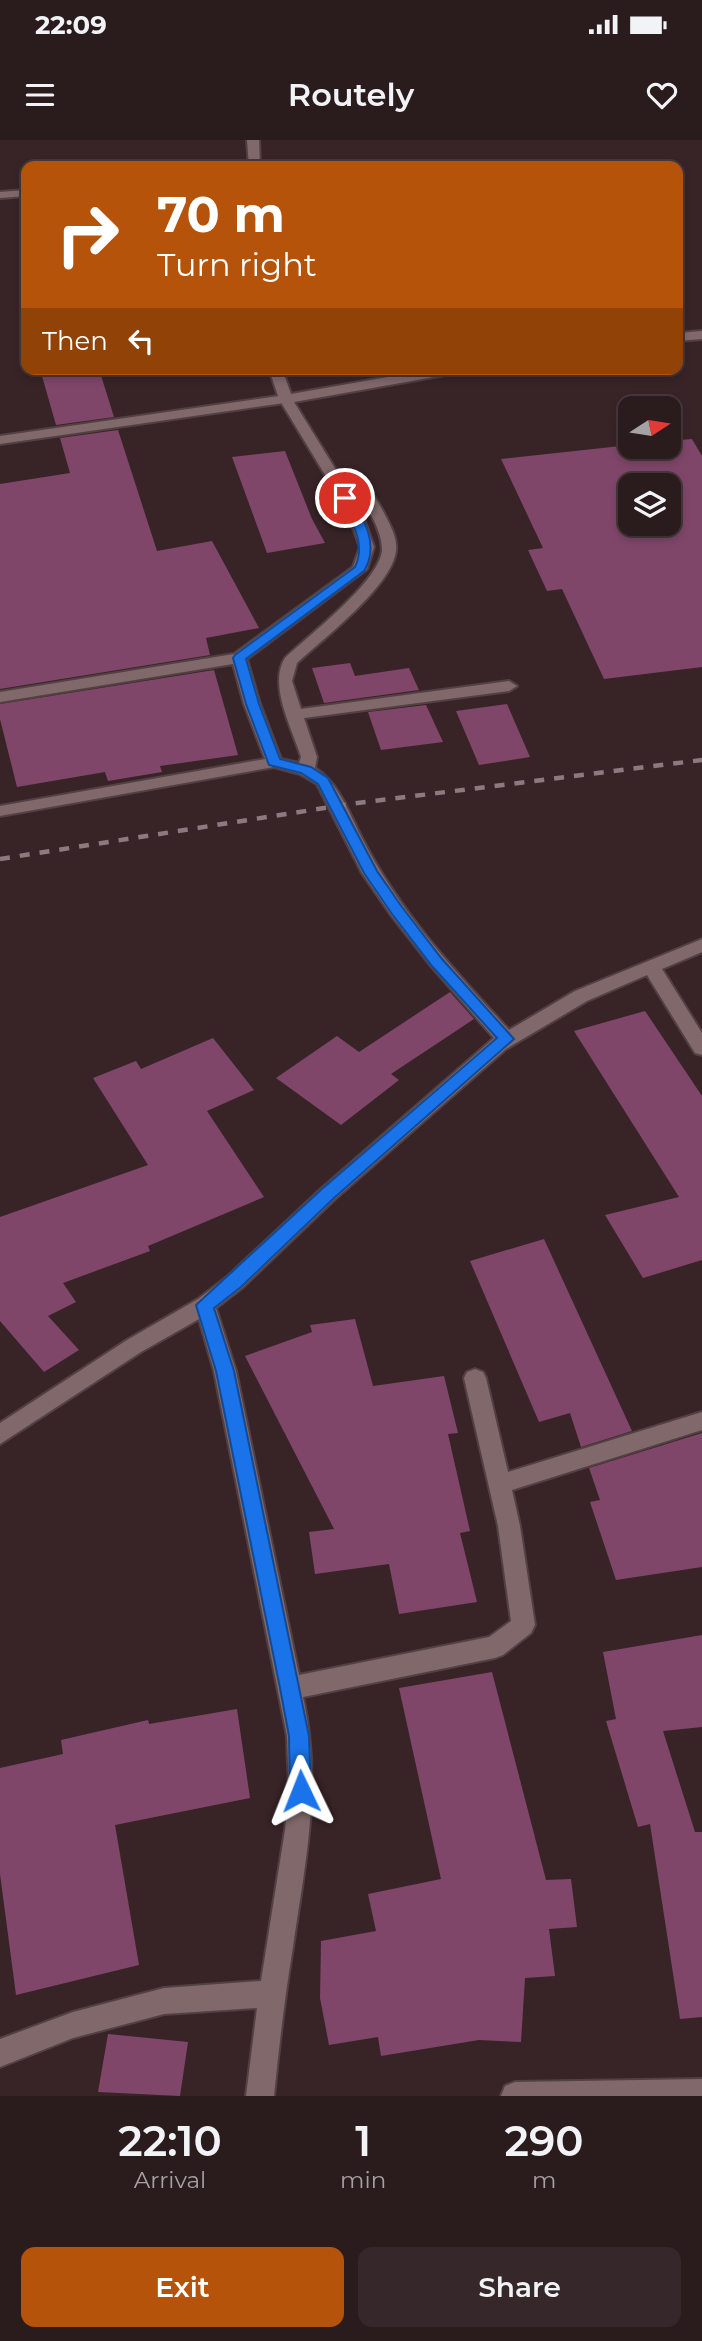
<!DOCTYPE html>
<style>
body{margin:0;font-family:Montserrat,sans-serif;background:#36282a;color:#f1f3f6;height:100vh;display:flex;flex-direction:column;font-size:26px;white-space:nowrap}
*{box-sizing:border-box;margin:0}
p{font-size:23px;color:#a5a1a4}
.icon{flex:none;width:38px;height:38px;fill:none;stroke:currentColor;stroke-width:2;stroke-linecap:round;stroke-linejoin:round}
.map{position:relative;height:1956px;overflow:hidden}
.side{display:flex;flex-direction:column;background:#2a1b1d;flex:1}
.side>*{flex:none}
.guide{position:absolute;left:21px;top:21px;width:662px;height:214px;border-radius:14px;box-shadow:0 4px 10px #0003,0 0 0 2px #46393b;background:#b45309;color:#fff;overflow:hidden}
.needle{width:46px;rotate:78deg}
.tools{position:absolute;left:618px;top:256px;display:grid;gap:14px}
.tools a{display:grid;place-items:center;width:63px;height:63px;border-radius:14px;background:#2a1b1d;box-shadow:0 4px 10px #0003,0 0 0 2px #46393b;font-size:35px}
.pin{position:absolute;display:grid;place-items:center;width:60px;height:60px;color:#fff;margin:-30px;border:4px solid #fff;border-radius:50%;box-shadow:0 2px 7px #0007}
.me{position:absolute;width:77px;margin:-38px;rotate:358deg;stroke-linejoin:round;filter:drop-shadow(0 0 5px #0008)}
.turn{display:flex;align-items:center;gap:24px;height:147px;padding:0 21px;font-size:32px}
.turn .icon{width:91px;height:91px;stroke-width:2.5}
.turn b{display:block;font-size:49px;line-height:60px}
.then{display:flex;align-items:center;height:66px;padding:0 21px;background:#0003;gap:14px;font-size:26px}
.eta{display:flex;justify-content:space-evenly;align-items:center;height:119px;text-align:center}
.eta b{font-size:42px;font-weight:600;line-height:49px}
.cta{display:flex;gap:14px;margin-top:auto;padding:14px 21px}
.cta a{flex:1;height:80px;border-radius:14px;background:#b45309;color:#fff;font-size:28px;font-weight:600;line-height:80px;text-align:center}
.cta a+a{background:#36282a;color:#f1f3f6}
.status{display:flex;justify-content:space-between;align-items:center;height:49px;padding:0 35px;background:#2a1b1d;direction:ltr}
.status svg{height:19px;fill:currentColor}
header{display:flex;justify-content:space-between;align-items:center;height:91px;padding:0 21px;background:#2a1b1d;font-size:32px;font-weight:600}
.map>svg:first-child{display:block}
</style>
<div class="status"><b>22:09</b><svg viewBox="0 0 49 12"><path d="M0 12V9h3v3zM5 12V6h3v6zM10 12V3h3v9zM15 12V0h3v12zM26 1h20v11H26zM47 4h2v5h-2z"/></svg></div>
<header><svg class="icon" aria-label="menu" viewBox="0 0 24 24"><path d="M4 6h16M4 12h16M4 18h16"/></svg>Routely<svg class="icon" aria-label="heart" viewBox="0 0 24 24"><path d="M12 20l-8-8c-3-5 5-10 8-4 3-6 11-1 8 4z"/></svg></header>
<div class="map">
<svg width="702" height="1956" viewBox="0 0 702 1956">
<rect width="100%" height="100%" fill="#382427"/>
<g fill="#7f4669" fill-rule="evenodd">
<polygon points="40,229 99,229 114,277 56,285"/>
<polygon points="118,290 157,411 212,401 259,488 206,498 210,515 0,549 0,344 70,333 60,298"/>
<path d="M692,299l10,17v211l-98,12 -42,-90 -15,2 -19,-41 15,-2 -42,-89 129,-14 38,1v-5zM630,345h38v38h-38z"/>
<polygon points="285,311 312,379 325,403 267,413 232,317"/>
<polygon points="350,523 355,536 409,528 419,550 324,563 312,528"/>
<polygon points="214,530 238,615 160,626 162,632 108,641 105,632 17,647 0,579 0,564"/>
<polygon points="507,564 530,617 479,625 456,571"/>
<polygon points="426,565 443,602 381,610 368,572"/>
<polygon points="450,852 474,879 391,934 399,940 341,985 276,938 337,896 359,912"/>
<polygon points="645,871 702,956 702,1120 643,1138 605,1075 679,1057 574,891"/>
<polygon points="213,898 254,950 207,971 264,1057 148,1106 150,1111 63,1143 76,1162 48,1176 79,1210 44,1232 0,1181 0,1077 148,1025 93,938 136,921 141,929"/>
<polygon points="544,1099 632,1291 581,1307 570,1273 539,1282 470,1121"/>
<polygon points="355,1179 373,1246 444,1236 458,1293 448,1294 470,1391 460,1393 477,1462 399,1474 389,1424 315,1434 309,1392 334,1389 245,1216 312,1192 310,1185"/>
<polygon points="702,1293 702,1427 616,1440 590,1362 600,1360 589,1328"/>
<polygon points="702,1495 702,1587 663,1591 695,1692 702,1692 702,1877 680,1879 650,1684 638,1687 606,1581 616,1579 603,1512"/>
<polygon points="492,1532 546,1740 571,1739 577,1787 549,1789 555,1836 525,1838 521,1902 479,1900 381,1916 378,1897 329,1905 320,1858 321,1801 376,1791 368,1754 441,1739 399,1548"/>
<polygon points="237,1569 250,1658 115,1685 139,1825 16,1855 0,1734 0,1628 63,1614 61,1600 148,1580 149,1584"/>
<polygon points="108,1894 188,1902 180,1956 98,1952"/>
</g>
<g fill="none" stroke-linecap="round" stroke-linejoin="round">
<defs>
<g id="minor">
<polygon points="247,0 259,0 260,26 249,26"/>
<polygon points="26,50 26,56 0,58 0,52"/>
<polygon points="702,191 702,199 677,201 677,193"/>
<path d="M269,229h13l9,25 142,-25h29l-6,4 -162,29 42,68c24,6 35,19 47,41 6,12 15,27 13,40 -4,35 -73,88 -99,112l-5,18 9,28 208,-28 8,5 -8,5 -205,27 13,39 -2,11c24,15 34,45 47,70 37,73 92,132 147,192l66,-39 127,-52v13l-40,17 40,64v22l-7,-2 -48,-78 -60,26 -81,48 -171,150 -93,89 -26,20 20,63 63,304 190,-38 22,-16 -13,-95 -34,-148 3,-6 8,-3 8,3 3,6 22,94 194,-60v18l-190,60 8,36 15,99 -4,8 -28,22 -8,3 -192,39c19,89 3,161 -10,250 -8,49 -14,99 -19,149h-28l11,-88 -93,6 -91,24 -73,29v-28l73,-27 91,-24 97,-7 24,-151 4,-39 -2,-55 -73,-365 -15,-52 -58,33 -141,92v-21l127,-83 71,-41 30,-23 93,-87 173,-151 -63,-72 -40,-51 -29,-42 -45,-89 -17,-10 -26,-7 -274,49v-10l265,-47 -21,-55 -11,-40 -233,38v-10l234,-38 119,-87 7,-20 -13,-36 -68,-112zM342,341c14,7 21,19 28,32 6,11 12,24 12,37 -2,31 -73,85 -97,108 -17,27 7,70 16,99l-2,6 -18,-4 -21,-55 -13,-45 120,-90 7,-22 -13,-36z"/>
<polygon points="702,1939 702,1956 501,1956 505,1946 515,1942"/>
</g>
<polygon id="tertiary" points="286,255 293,259 291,262 0,304 0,296"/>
</defs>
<use href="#minor" stroke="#524043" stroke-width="4"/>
<use href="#tertiary" stroke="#524043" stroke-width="4"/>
<use href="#minor" fill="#81686b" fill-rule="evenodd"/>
<use href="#tertiary" fill="#81686b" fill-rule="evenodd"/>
<polyline stroke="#8c7b7e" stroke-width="4.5" stroke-dasharray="10 10" stroke-linecap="butt" points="0,719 350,664 702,620"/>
</g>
<path fill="#1a73e8" stroke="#114b97" stroke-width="2" d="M341,355h8c15,24 31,50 15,76l-118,88 13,45 21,55 31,8 17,11 49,93 25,36 40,52 72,80 -180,159 -93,89 -27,21 20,63 75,365 2,55 -3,7 -7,3 -8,-3 -3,-7 -1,-55 -9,-48 -64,-317 -20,-66 126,-116 175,-151 -65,-72 -40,-52 -28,-41 -46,-89 -17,-11 -32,-8 -23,-61 -13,-46 2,-3 120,-88c12,-25 -5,-48 -16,-69z"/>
</svg>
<div class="tools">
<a><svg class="needle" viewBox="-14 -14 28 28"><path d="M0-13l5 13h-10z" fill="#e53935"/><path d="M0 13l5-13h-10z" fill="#a5a1a4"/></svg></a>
<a><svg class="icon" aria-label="layers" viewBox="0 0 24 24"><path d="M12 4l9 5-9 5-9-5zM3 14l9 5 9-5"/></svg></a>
</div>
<div class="pin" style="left:345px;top:358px;background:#d93025"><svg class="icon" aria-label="arrive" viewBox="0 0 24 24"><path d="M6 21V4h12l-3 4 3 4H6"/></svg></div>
<svg class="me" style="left:301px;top:1651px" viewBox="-20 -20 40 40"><path d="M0-17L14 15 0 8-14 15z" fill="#1a73e8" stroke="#fff" stroke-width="4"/></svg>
<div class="guide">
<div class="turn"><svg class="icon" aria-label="right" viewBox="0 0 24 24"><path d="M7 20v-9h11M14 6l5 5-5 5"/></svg><div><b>70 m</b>Turn right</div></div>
<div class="then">Then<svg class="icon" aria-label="left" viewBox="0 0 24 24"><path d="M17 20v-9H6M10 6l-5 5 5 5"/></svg></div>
</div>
</div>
<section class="side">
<div class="eta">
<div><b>22:10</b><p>Arrival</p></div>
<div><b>1</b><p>min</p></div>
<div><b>290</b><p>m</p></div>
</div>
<div class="cta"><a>Exit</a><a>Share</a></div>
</section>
